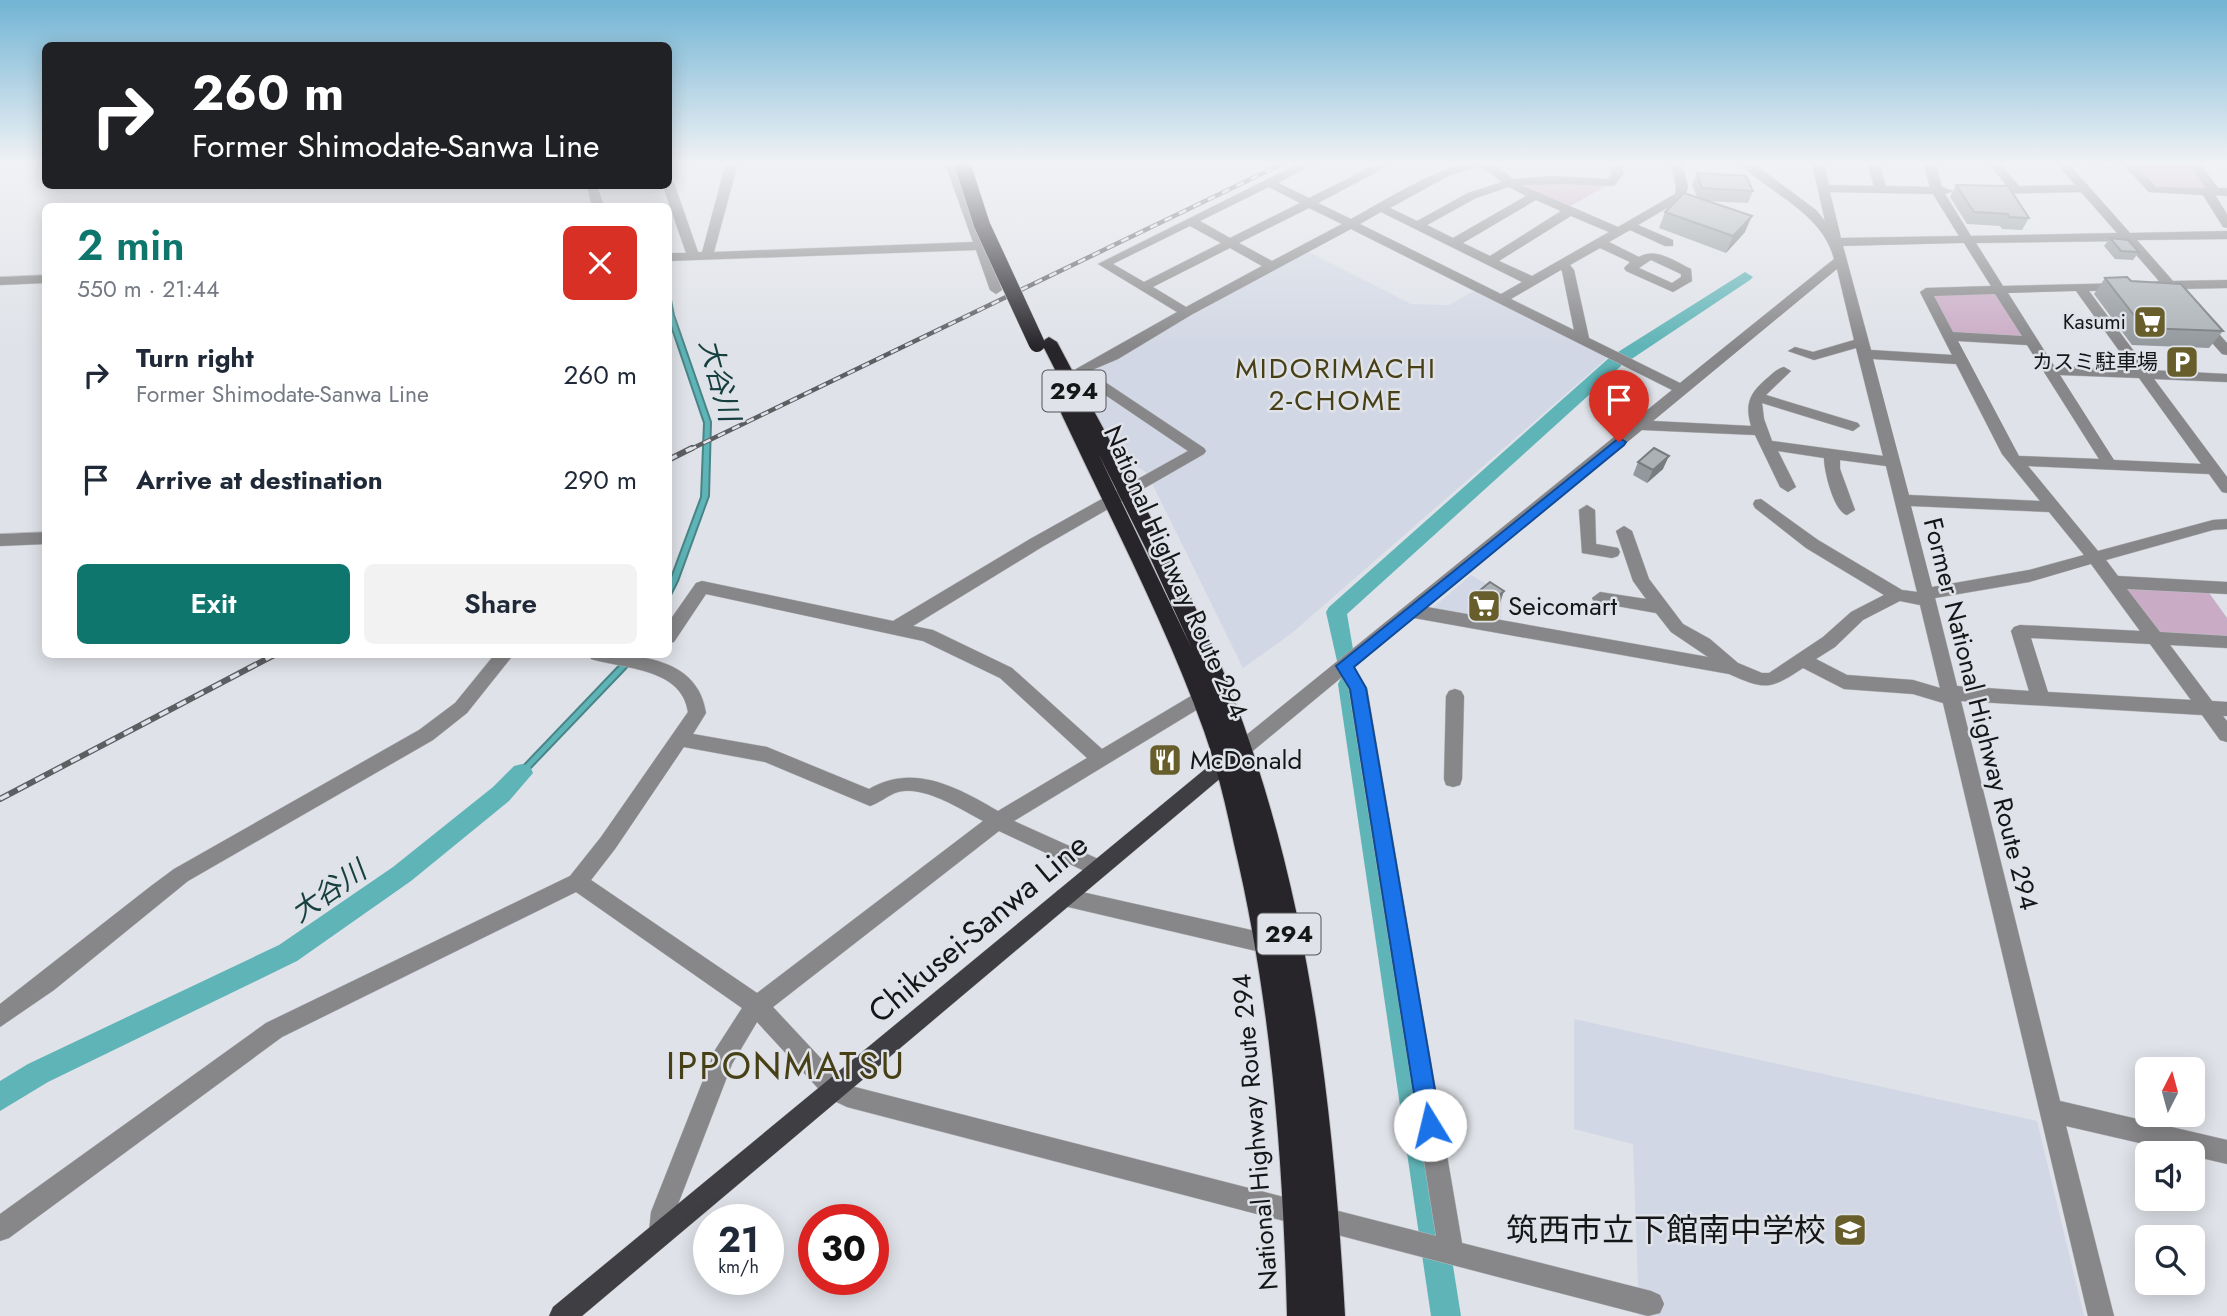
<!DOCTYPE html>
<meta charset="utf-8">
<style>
body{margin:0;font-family:Jost,"Noto Sans JP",sans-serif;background:#f2f2f3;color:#1f2937;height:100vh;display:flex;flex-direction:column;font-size:26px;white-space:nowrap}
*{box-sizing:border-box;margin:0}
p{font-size:23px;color:#747a83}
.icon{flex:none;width:38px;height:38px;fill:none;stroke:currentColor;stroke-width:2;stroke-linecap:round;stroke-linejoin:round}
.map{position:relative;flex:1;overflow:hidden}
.panel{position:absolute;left:42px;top:203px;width:630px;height:455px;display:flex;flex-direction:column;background:#fff;border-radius:10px;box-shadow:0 4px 18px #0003}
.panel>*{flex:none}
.top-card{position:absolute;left:42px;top:42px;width:630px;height:147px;border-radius:10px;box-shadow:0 4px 18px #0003;background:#202124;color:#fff;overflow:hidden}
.needle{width:46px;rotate:6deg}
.buttons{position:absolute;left:2135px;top:1057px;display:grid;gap:14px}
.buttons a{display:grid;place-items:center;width:70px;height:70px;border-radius:10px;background:#fff;box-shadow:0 4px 18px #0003;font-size:35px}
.speed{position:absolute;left:693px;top:1204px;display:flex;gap:14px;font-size:35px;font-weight:700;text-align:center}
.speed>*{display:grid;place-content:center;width:91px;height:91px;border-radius:50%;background:#fff;box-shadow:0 4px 18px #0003;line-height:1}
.speed small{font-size:18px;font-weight:400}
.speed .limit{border:10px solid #d22;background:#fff;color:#111}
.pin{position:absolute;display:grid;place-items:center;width:60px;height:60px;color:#fff;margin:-72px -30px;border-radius:50% 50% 50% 0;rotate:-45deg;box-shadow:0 0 7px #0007}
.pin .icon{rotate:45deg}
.me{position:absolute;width:77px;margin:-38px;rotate:351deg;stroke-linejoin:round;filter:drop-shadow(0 0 5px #0008)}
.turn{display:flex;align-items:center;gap:24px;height:147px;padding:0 35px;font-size:32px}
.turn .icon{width:91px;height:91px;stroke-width:2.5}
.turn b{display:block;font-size:49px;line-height:60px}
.round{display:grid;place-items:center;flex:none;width:74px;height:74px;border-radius:10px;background:#f2f2f3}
.headline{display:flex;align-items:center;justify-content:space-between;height:119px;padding:0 35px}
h1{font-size:42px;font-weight:600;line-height:52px;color:#0f766e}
.action{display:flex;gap:14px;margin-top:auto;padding:14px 35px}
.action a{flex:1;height:80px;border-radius:10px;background:#0f766e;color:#fff;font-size:28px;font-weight:600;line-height:80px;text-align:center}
.action a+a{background:#f2f2f3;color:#1f2937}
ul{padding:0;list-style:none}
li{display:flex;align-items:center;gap:21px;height:105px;padding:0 35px}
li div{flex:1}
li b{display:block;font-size:26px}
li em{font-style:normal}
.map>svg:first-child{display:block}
</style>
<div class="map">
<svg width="2227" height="1316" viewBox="0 0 2227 1316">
<rect width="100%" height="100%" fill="#dfe2e8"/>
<g fill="#d1d7e4">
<polygon points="1307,251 1411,304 1449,305 1474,291 1607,358 1292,633 1243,668 1147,473 1118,454 1079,383 1098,368"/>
<polygon points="1471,575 1502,593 1501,624 1428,612"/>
<polygon points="1574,1019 2037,1121 2084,1316 1639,1316 1633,1144 1574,1129"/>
</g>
<g fill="#caabc5">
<polygon points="2131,163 2188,163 2208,191 2156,189"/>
<polygon points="1546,181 1606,186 1567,208 1518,184"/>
<polygon points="1990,292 1997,294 2023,337 1952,334 1932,295"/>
<polygon points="2123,586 2207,590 2227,618 2227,639 2162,635"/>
</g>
<g fill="#5fb4b7" stroke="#498587" stroke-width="2">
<polygon points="668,285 674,315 711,422 709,496 678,581 669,599 669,583 701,497 704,423 669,320"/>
<polygon points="629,655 639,655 504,796 498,792"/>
</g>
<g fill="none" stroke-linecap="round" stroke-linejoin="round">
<g fill="#5fb4b7" fill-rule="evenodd">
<polygon points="1745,272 1753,277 1750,280 1630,360 1622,361 1621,366 1347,614 1354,655 1351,661 1344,663 1337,661 1326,612 1329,607 1609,358 1617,357 1618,352"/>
<polygon points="1349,676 1357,678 1360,684 1461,1316 1431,1316 1338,684 1341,678"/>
<polygon points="522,764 530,766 533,773 509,801 411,881 297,961 48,1082 0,1111 0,1081 28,1064 279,945 393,867 493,787 514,766"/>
</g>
<defs>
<g id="minor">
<polygon points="726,163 738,163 714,252 973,242 945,163 957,163 1002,290 996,294 990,290 976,250 668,261 668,253 686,253 663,186 668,186 668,180 674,183 698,252 702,252"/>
<path d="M1300,163h15l-37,20 31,15 70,-35h15l-76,40 33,16c30,-16 107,-66 140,-56 8,2 16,12 22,16l38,-3 57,3 4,-6 -2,-10h12l2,10 -9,12 -4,1 -45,-2 -45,1 97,42 57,-33 1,-7 -5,-23 11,-1 6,24 -4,11 -46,27 35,15v6h-8l-35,-16 -21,12 30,15c17,-10 35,4 52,12l1,12 -19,11 -47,-21 -2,-3 6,-6 -30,-14 -30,17 4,5 15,68 91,45 154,-124c-12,-47 -63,-64 -94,-96h13l63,47 9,11 -13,-58h12l5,22 45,1 -7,-23h12l7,23 44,1 -7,-24h12l7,24 11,4 -8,3 26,42 146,-3 -36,-41 -92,2 -6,-4 6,-4h18l-19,-23h12l19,23 56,-1 -19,-22h12l62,70 97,-2v8l-90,1 36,41 54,-1v8l-48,1v4l-5,1 -8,-5 -13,-1v-6l6,-1 -35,-40 -148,2 27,43 125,-3v6l-5,1 -34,1 59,79 79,4v8l-73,-3 73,98v16l-5,-1 -13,-18 -181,-8 70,85 115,-31 14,-1v10l-14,1 -107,30 12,16 109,6v12l-100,-5 33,43 67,4v12l-57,-3 42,56 15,1v14h-4l4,5v21l-7,-2 -18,-25 -241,-14 99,400 167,39v24l-34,-8v-3h-10l-117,-27 48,190h-26l-145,-613 -30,-9 -69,-5 -41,-21c-33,22 -38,22 -74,6l-315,-56 -60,49 13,21 95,555 189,48 9,4 4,9 -4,9 -12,3 -801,-209 -21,-10 -69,-75 -25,42 -57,148 -5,29 -9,3 -9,-3 -3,-9 2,-20 64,-162 27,-42 -166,-116 -294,145 -273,201 -9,3v-27l266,-191 304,-147 31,-39 87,-125c-6,-44 -64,-43 -97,-53l-2,-5c45,0 109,2 117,59l-13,21 74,13 102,42c44,-26 88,-2 129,22l89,-53 -87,-80 -77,-37 -217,-47 -32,48 -6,1v-20l28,-40 6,-2 191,40 137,-82 158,-88 -96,-65 -16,-17 101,-57 -79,-48zM1481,166l21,16 -34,11 -51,28 -27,-13 60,-33zM1269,187l31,16 -70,35 -30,-17zM1509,187l17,9 -73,42 -26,-13 49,-27zM1830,192l103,2 26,42 -118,2zM1536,200l25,11 -71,45 -27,-13zM1309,208l33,16 -70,37 -33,-18zM1381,212l141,70 -21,12 -141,-70zM1571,216l38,16 -77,44 -33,-15zM1190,226l31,17 -77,39 -31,-18zM1351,229l321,161 -438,355 -2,5 2,5 7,2 7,-2 94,-78 7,12 87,547 -585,-150 -9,-5 -69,-74 226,-176 92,43 7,3 7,-3 3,-6 -3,-6 -91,-41 194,-118 3,-5 -3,-5h-12l-94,56 -90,-81 -79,-38 -20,-4 129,-79 162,-93 2,-3 -2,-3 -102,-68 -10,-10 26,-11 73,-44zM1964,243l27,43 -65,2 -6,4 32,63 -81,-5 -28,-104zM1230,248l32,18 -76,41 -33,-20zM1651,260l30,14v3l-9,6 -33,-15zM1837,269l17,71 -41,12 -18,-5 -7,4 26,9 42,-12 27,108 -111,-15 -8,-22 -2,-16 91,28 7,-5 -2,-3 -92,-28 25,-24 -7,-4c-8,2 -13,8 -19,13 -16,14 -20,25 -14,46l-98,-5zM1561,270l1,1 12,59 -63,-31zM2076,291l57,79 -79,-4 -46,-73zM1995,294l27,42 -69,-4 -19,-36zM1958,341l69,4 72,114 -80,-3zM1873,359l83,5 46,90 38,47 -131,-6zM2060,375l79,3 62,86 -87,-4zM1642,430l113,5 25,52 8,5 8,-5 -18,-36 46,7c0,13 10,54 23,57l8,-5 -15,-41v-9l46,6 31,126 -15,-2 -84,-50 -57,-41 -6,1 -2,4 2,4 51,40 78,47 -33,17 -28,25 -54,36h-7l-24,-10 -28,-24 -27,-15 -34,-45 -17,-48 -8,-5 -8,5 17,50 13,18 -46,-7 -8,6 2,4 62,11 15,19 37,25 -281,-50zM1911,506l138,6 35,43 -55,15 -97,17zM2091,564l49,67 -120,-6 -6,2 -3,4 18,60 -72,-5 -22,-88 94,-16zM1900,601l20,4 20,83 -27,-8 -66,-5 -31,-16 19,-12 28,-27zM2031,638l119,6 41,56 -143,-8zM684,747l81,15 105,44c9,-3 16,-9 25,-13 26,-10 65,16 88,28l-226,172 -166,-113 24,-31z"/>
<polygon points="2122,163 2134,163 2156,187 2206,188 2188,163 2200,163 2218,188 2227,188 2227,196 2215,195 2227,214 2227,228 2223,227 2203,195 2149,192"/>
<polygon points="587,186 597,186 604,206 592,206"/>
<polygon points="46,275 46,283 0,285 0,277"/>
<polygon points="2201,318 2206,319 2227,343 2227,355 2222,354 2196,325 2194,322"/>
<polygon points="1587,505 1595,510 1596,544 1618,548 1620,552 1618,556 1612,558 1582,553 1579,510"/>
<polygon points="46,532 46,544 0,546 0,534"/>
<polygon points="495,654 514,654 467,713 433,740 188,881 54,990 0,1027 0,1004 151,886 174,869 419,730 455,703"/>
<polygon points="1455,689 1461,691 1464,696 1462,779 1460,785 1453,787 1446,785 1444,779 1446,696 1449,691"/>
<polygon points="1064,888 1269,934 1276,937 1280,944 1276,951 1269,954 1064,906 1057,903 1054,897 1057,891"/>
</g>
<polygon id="major" points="1234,748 1241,751 1243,756 1241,761 582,1316 549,1316 553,1307 1227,751"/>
<path id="highway" d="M1049,337l8,5c59,112 124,223 171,341 80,203 105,417 117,633h-58c-4,-159 -16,-317 -53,-472 -8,-38 -17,-76 -30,-113 -39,-109 -94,-213 -143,-318l3,-4h11l-34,-67zM1098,453l50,100 44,96z"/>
</defs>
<use href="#minor" stroke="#bbbdc3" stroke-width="1"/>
<use href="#major" stroke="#bbbdc3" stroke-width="1"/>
<use href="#highway" stroke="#bbbdc3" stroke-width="2"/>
<use href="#minor" fill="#878789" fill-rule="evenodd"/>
<use href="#major" fill="#3f3e42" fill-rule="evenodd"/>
<use href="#highway" fill="#27252a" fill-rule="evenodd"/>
<defs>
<polyline id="rail-far1" points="689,450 1284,163"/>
<g id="rail">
<polyline points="668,460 692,448"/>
<polyline points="0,799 276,654"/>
</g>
</defs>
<use href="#rail-far1" stroke="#5d5e62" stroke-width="4.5"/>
<use href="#rail" stroke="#5d5e62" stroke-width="6"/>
<use href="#rail-far1" stroke="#dfe2e8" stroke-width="2.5" stroke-dasharray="8" stroke-linecap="butt"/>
<use href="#rail" stroke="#dfe2e8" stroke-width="3.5" stroke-dasharray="10" stroke-linecap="butt"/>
<defs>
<polyline id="highway-bridge" points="962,163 982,225 1037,344"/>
</defs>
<use href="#highway-bridge" stroke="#bbbdc3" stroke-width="17" stroke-linecap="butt"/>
<use href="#highway-bridge" stroke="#27252a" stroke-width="16"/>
</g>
<g fill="#93989c">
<polygon points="2093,163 2114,163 2111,168 2097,167"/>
<polygon points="1697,173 1753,191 1748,203 1707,201 1745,232 1726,253 1659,228 1665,212 1697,197 1692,185"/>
<polygon points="1956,185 2029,218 2022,230 2002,229 2000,226 1967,224 1950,197"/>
<polygon points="2110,238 2139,252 2133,260 2115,259 2104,246"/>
<polygon points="2105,278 2131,281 2223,331 2209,348 2132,345 2094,294"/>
<polygon points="1638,462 1663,469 1647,483 1633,475"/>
<polygon points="1473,596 1500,603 1487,615 1469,609"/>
</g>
<g fill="#787c7f">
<polygon points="1752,216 1745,232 1726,253 1733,236"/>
<polygon points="1669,456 1663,469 1647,483 1653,470"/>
<polygon points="1504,591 1500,603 1487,615 1491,602"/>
</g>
<g fill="#abb1b5" stroke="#787c7f" stroke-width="2">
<polygon points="1697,173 1746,176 1753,191 1702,188"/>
<polygon points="1956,185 2008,186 2029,218 2009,217 2008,214 1974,212"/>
<polygon points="1684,193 1752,216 1733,236 1665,212"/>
<polygon points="2110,238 2128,240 2139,252 2121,251"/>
<polygon points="2127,277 2131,281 2181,284 2223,331 2144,328 2105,278"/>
<polygon points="1654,448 1669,456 1653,470 1638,462"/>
<polygon points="1490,582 1504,591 1491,602 1473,596"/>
</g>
<linearGradient id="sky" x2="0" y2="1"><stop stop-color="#71b4d4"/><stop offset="0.47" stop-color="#f1f2f5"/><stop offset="1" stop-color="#f1f2f5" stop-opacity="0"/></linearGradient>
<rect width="2227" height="347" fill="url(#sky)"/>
<polygon fill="#1a73e8" stroke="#114b97" stroke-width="2" points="1619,438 1626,442 1624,445 1354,667 1366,688 1441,1125 1437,1132 1430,1135 1422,1132 1419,1125 1350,689 1336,666"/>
<defs>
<symbol id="supermarket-square" viewBox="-11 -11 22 22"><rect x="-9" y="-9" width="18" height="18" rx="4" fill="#675e2b" stroke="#dfe2e8"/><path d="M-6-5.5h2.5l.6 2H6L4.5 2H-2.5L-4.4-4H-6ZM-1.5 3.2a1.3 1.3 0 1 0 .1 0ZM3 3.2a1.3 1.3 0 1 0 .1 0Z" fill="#fff"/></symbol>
<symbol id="parking-square" viewBox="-11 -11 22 22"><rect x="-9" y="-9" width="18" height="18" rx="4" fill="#675e2b" stroke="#dfe2e8"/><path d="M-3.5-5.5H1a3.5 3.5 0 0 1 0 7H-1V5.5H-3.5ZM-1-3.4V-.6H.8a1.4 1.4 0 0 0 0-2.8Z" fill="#fff"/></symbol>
<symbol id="restaurant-square" viewBox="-11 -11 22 22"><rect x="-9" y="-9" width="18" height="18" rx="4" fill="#675e2b" stroke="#dfe2e8"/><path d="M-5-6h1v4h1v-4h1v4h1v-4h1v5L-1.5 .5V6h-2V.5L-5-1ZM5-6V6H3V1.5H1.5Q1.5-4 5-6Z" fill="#fff"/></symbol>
<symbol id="school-square" viewBox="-11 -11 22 22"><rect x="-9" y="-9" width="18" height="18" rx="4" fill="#675e2b" stroke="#dfe2e8"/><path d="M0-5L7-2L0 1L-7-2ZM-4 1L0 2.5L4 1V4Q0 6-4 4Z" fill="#fff"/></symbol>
</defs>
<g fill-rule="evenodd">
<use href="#supermarket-square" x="2131" y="303" width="38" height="38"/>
<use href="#parking-square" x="2163" y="343" width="38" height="38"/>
<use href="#supermarket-square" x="1465" y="587" width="38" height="38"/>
<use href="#restaurant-square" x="1146" y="741" width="38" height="38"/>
<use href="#school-square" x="1831" y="1211" width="38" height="38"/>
</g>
<g text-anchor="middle" stroke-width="5" stroke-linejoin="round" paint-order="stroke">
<g font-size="21" fill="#151618" stroke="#dfe2e8" text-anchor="end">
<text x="2126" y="329">Kasumi</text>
<text x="2158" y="369">カスミ駐車場</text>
</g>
<g fill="#dfe2e8" stroke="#525356" stroke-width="2">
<rect x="1042.5" y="370.5" width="63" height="41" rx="5"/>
<rect x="1257.5" y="913.5" width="63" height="41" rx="5"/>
</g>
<g font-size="24" font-weight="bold" fill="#151618">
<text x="1074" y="399">294</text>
<text x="1289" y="942">294</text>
</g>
<g font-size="26" fill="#151618" stroke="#dfe2e8">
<text transform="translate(1176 572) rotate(66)" y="9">National Highway Route 294</text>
<text transform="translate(1981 714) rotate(76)" y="9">Former National Highway Route 294</text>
<text transform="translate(1255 1132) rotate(-95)" y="9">National Highway Route 294</text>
</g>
<g font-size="26" fill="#151618" stroke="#dfe2e8" text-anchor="start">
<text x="1508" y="615">Seicomart</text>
<text x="1190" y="769">McDonald</text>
</g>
<g font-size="28" letter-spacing="2" fill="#474016" stroke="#dfe2e8">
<text x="1336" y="378">MIDORIMACHI<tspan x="1336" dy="32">2-CHOME</tspan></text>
</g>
<g font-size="28" font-style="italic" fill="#163f40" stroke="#dfe2e8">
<text transform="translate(720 380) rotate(75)" y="10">大谷川</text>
<text transform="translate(328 891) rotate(-35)" y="10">大谷川</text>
</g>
<g font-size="32" fill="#151618" stroke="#dfe2e8">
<text transform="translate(978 928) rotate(-40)" y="11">Chikusei-Sanwa Line</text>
</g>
<g font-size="32" fill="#151618" stroke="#dfe2e8" text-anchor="end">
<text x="1826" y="1241">筑西市立下館南中学校</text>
</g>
<g font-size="37" letter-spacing="2" fill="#474016" stroke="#dfe2e8">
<text x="786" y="1079">IPPONMATSU</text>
</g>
</g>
</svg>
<div class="buttons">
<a><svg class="needle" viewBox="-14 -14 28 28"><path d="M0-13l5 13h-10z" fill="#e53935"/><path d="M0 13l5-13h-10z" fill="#747a83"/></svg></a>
<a><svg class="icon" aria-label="sound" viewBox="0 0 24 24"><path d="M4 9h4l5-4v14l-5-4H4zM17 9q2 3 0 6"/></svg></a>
<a><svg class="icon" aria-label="search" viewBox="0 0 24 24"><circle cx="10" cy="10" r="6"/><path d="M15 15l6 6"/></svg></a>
</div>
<div class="speed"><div>21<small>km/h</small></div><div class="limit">30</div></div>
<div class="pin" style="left:1619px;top:442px;background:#d93025"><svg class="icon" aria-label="arrive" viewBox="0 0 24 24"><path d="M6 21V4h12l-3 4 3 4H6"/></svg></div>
<svg class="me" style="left:1430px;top:1125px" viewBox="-20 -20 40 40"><circle r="19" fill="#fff"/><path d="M0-13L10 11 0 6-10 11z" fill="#1a73e8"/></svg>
<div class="top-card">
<div class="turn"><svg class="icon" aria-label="right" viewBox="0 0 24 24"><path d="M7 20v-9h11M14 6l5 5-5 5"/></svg><div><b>260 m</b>Former Shimodate-Sanwa Line</div></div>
</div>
<section class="panel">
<div class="headline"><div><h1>2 min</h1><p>550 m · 21:44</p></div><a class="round" style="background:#d93025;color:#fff"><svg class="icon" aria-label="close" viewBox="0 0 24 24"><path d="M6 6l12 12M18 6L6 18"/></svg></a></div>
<ul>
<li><svg class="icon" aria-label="right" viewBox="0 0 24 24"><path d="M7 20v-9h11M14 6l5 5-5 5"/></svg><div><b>Turn right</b><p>Former Shimodate-Sanwa Line</p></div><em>260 m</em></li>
<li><svg class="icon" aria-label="arrive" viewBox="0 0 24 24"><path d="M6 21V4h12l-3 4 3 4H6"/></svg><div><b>Arrive at destination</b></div><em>290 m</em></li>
</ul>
<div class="action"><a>Exit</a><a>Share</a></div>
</section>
</div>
